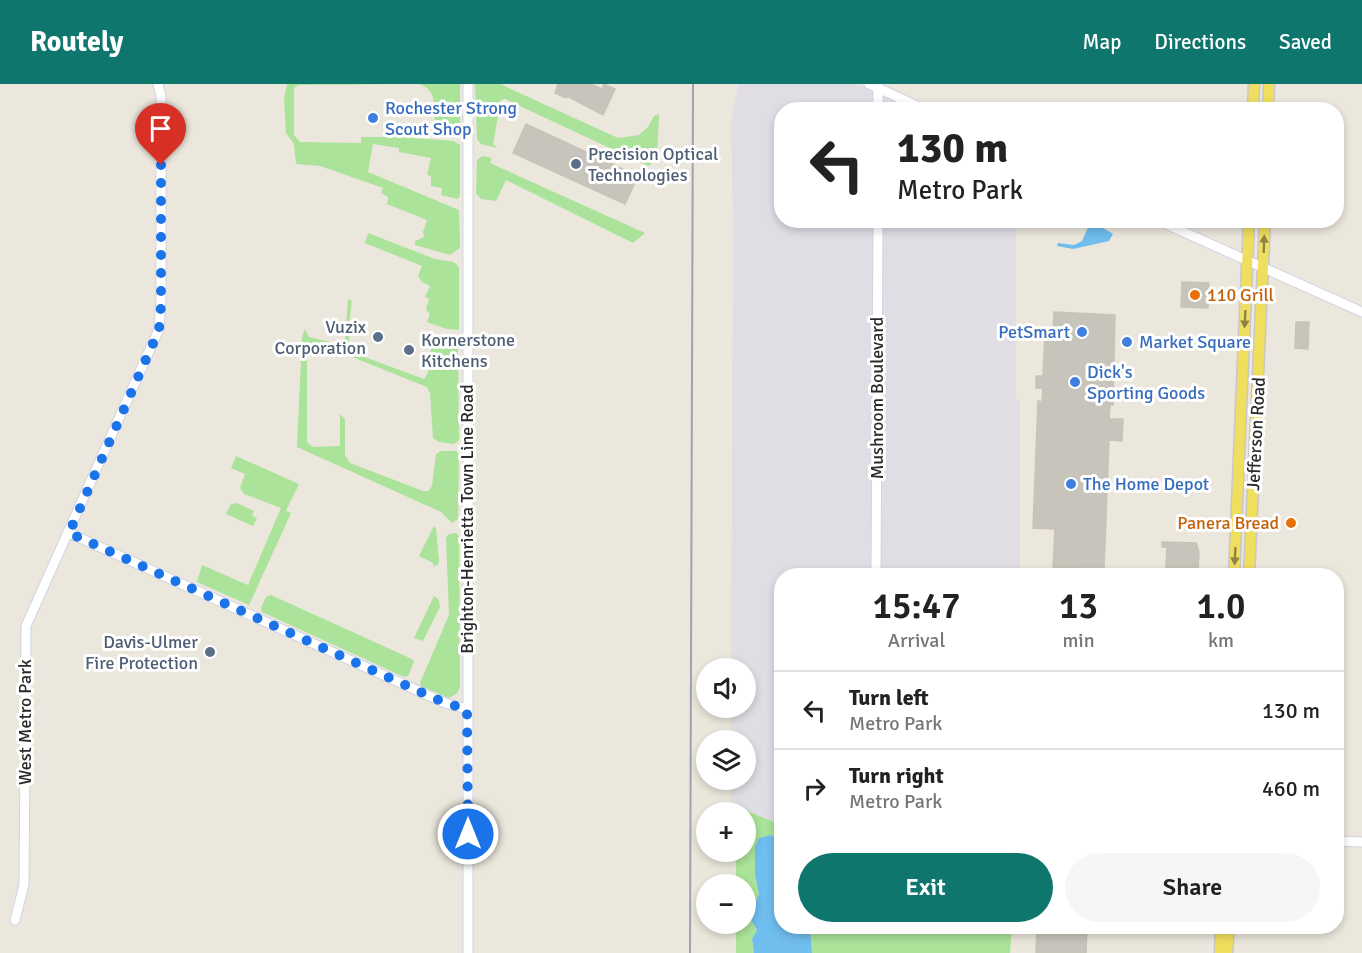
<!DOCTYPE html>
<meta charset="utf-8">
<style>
body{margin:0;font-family:Signika,sans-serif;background:#f6f6f6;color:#222;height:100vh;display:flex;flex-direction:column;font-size:22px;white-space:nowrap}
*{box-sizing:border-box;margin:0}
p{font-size:20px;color:#767676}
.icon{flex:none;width:33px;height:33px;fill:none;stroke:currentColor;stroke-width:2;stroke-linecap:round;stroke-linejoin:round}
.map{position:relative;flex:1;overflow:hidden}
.details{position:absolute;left:774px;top:484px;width:570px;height:366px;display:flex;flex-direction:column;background:#fff;border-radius:24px;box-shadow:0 3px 9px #0003}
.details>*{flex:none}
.hud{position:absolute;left:774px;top:18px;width:570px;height:126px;border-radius:24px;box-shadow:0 3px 9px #0003;background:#fff;color:#222;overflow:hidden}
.buttons{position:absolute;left:696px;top:574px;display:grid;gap:12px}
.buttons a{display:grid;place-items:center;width:60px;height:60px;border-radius:50%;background:#fff;box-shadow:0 3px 9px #0003;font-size:30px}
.pin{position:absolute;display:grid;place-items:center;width:51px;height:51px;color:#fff;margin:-62px -26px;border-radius:50% 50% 50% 0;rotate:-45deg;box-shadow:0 0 6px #0007}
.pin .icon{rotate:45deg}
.me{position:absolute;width:66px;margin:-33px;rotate:0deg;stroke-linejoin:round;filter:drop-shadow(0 0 4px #0008)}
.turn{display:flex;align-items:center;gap:21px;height:126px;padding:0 24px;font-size:27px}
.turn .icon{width:78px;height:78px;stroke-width:2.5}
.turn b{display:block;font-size:42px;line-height:51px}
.eta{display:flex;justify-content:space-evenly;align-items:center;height:102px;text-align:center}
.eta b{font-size:36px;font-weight:600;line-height:42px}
.cta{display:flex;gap:12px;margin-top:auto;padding:12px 24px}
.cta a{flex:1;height:69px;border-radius:36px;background:#0f766e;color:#fff;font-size:24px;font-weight:600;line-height:69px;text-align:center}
.cta a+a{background:#f6f6f6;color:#222}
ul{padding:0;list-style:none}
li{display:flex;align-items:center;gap:18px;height:78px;padding:0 24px;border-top:2px solid #e0e0e0}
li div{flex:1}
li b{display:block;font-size:22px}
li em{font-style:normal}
header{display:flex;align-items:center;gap:36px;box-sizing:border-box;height:84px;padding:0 30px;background:#0f766e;color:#fff}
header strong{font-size:28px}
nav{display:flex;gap:33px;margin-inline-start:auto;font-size:21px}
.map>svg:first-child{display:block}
</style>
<header>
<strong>Routely</strong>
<nav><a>Map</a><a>Directions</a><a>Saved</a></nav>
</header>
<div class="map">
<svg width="1362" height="869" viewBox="0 0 1362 869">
<rect width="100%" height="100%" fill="#ece7dc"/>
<polygon fill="#e0dde5" points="738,0 857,0 913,25 782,26 782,136 1016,137 1016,315 1020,316 1020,492 782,492 781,741 731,719 731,696 746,696 746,657 731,657 731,624 746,624 746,585 731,585 733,138 731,40"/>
<g fill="#aae399">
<polygon points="287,0 407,0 298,1 294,4 294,51 300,58 361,59 361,53 400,53 454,57 460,61 460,111 458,115 441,111 442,104 431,102 431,92 427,91 431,74 399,68 399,64 373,60 368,88 459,126 460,164 450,171 415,161 415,157 424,153 423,148 427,136 387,120 388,113 381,109 383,104 320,82 296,80 294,60 286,49 284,15"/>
<path d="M419,0h41v42l-3,6c-42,4 -6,-38 -38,-48z"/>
<polygon points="475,0 500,0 618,54 639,51 648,43 654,32 659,30 657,76 648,82 505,15 501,16 493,60 497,64 481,60 477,55"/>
<polygon points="482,72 492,74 490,79 645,149 633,159 506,96 496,117 481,115 476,109 477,76"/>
<polygon points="368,149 435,175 454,178 459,183 459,246 447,245 427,238 430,230 426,226 429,215 425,213 430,202 422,198 418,192 422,182 365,159"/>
<path d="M348,215l4,2 -3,24v25l10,5 65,24c11,-11 0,-38 18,-44l16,8 1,97 -5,4 -15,-2 -6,-4 -3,-45 -3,-6 -112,-45 -8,3v97l6,5 27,-1v-32l5,5v36l5,8 73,28h6l3,-5 4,-32 5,-3h15l3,4 -1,64 -6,4 -11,-11 -144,-65 5,-110 3,-8 4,8 30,7 2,-4 4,-1z"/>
<polygon points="236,372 299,400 286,427 291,429 249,521 197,498 202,481 248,501 281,424 244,410 240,404 245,390 231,384"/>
<polygon points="237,419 254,427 252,432 257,434 253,442 226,430 231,420"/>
<polygon points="434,442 436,444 439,477 438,481 433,482 433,479 419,472"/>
<polygon points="456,449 459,452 460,604 456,610 449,614 421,602 420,599 449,531 446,454 449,450"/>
<polygon points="271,511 412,575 414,578 408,592 404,593 262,528 261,524 266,513"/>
<polygon points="434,512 439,516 440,523 423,557 414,554"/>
<polygon points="736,722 781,741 782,756 770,751 755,791 759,810 751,834 757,847 752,855 754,869 736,869 736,840 746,840 746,801 736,801 736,768 746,768 746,729 736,729"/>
<polygon points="810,843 1012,843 1010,869 812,869"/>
</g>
<g fill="#70beee">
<polygon points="1090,139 1095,139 1113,150 1109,157 1073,165 1057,162 1058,159 1074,161 1082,157"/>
<polygon points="770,751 781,756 782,843 810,843 812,869 754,869 752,855 757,846 750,834 759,810 755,791 755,763 759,754"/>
</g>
<g fill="#c7c5bb" stroke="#c8c3b6" stroke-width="1.5">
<polygon points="558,0 591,0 602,5 604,0 615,5 603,31 567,12 566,14 555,9"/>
<polygon points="526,40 638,92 625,120 513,69"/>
<polygon points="1182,198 1209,199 1208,224 1181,223"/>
<polygon points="1054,228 1115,231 1113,321 1110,321 1109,335 1123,335 1122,357 1109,356 1104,485 1053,483 1055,445 1033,444 1038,317 1042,318 1043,304 1036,304 1036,292 1043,292 1045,249 1053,247"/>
<polygon points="1296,238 1309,238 1308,265 1295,264"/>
<polygon points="1162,458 1196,459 1199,468 1198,488 1189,487 1189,483 1166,484 1167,463 1162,463"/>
<polygon points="1037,843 1087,843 1086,869 1036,869"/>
</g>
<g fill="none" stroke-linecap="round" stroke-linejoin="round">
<defs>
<g id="minor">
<polyline points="468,0 468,869"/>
<polyline points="869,0 926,26"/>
<polyline points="878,0 878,26"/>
<polyline points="1157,136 1362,228"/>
<polyline points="69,449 445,619 467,625"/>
<polyline points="876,492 878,136"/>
<polyline points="1336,757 1362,758"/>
<polyline points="15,836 24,801 26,542 159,245 161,214 161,12 158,0"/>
</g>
<g id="major">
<polyline points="1253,26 1254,0"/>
<polyline points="1268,26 1269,0"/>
<polyline points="1234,492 1249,136"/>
<polyline points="1249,492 1265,136"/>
<polyline points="1220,869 1221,843"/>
<polyline points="1227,869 1229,843"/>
</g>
</defs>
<use href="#minor" stroke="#d2d3e3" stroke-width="11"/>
<use href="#major" stroke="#c8c8c8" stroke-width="13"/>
<use href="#minor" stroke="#fff" stroke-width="9"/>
<use href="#major" stroke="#f0de5e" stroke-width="10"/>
<polyline stroke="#9fa0b5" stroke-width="2" points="690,869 693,0"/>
</g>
<defs><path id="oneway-solid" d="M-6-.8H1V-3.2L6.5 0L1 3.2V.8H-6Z" transform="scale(1.5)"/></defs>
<g fill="#8d8444">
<use href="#oneway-solid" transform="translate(1264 160) rotate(-88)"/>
<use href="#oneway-solid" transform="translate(1245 235) rotate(93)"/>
<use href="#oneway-solid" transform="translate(1235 472) rotate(93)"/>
</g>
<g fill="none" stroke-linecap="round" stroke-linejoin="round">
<polyline stroke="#1a73e8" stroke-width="10" stroke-dasharray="0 18" points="161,81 161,221 159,246 69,449 445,619 467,625 468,750"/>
</g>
<g fill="#3f7fe0" stroke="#fff" stroke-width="2">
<circle cx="373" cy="34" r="6"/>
<circle cx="1082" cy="248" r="6"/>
<circle cx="1127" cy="258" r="6"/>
<circle cx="1075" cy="298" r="6"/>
<circle cx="1071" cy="400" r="6"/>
</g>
<g fill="#5c6f8a" stroke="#fff" stroke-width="2">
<circle cx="576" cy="80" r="6"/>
<circle cx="378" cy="253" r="6"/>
<circle cx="409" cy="266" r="6"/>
<circle cx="210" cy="568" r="6"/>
</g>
<g fill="#e8710a" stroke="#fff" stroke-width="2">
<circle cx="1195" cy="211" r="6"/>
<circle cx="1291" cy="439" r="6"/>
</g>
<g text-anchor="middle" stroke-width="6" stroke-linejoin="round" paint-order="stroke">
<g font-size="18" fill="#366cbe" stroke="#fff" text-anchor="start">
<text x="385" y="30">Rochester Strong<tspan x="385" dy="21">Scout Shop</tspan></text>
<text x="1070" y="254" text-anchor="end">PetSmart</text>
<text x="1139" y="264">Market Square</text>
<text x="1087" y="294">Dick's<tspan x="1087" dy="21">Sporting Goods</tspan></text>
<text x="1083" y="406">The Home Depot</text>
</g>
<g font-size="18" fill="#4e5e75" stroke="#fff" text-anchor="start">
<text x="588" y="76">Precision Optical<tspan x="588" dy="21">Technologies</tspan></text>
<text x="366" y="249" text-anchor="end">Vuzix<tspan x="366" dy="21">Corporation</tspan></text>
<text x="421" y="262">Kornerstone<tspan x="421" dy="21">Kitchens</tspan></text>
<text x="198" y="564" text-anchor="end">Davis-Ulmer<tspan x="198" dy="21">Fire Protection</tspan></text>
</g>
<g font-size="18" fill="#c56008" stroke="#fff" text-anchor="start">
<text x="1207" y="217">110 Grill</text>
<text x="1279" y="445" text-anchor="end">Panera Bread</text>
</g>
<g font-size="18" fill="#2a2a2a" stroke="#fff">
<text transform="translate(877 314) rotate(-90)" y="6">Mushroom Boulevard</text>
<text transform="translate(1256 350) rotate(-87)" y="6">Jefferson Road</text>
<text transform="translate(467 435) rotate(-90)" y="6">Brighton-Henrietta Town Line Road</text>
<text transform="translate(25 638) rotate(-90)" y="6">West Metro Park</text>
</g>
</g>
</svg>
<div class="buttons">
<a><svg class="icon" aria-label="sound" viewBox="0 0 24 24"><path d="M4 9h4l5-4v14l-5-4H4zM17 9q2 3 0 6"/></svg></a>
<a><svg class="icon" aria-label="layers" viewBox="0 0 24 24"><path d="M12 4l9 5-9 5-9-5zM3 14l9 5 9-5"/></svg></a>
<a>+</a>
<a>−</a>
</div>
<div class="pin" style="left:161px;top:81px;background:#d93025"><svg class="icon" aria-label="arrive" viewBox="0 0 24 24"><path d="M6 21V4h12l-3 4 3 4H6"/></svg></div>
<svg class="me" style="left:468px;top:750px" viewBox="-20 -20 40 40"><circle r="17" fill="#1a73e8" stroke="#fff" stroke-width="3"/><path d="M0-11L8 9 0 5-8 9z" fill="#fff"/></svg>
<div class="hud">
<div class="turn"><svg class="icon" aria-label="left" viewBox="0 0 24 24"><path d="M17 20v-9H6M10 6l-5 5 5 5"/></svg><div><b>130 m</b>Metro Park</div></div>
</div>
<section class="details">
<div class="eta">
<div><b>15:47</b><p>Arrival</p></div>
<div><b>13</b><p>min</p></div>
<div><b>1.0</b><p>km</p></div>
</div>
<ul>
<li><svg class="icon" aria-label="left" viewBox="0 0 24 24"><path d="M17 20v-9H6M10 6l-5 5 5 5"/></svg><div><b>Turn left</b><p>Metro Park</p></div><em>130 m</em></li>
<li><svg class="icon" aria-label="right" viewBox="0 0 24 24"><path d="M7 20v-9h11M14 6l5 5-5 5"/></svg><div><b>Turn right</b><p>Metro Park</p></div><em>460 m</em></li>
</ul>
<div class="cta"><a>Exit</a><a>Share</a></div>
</section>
</div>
